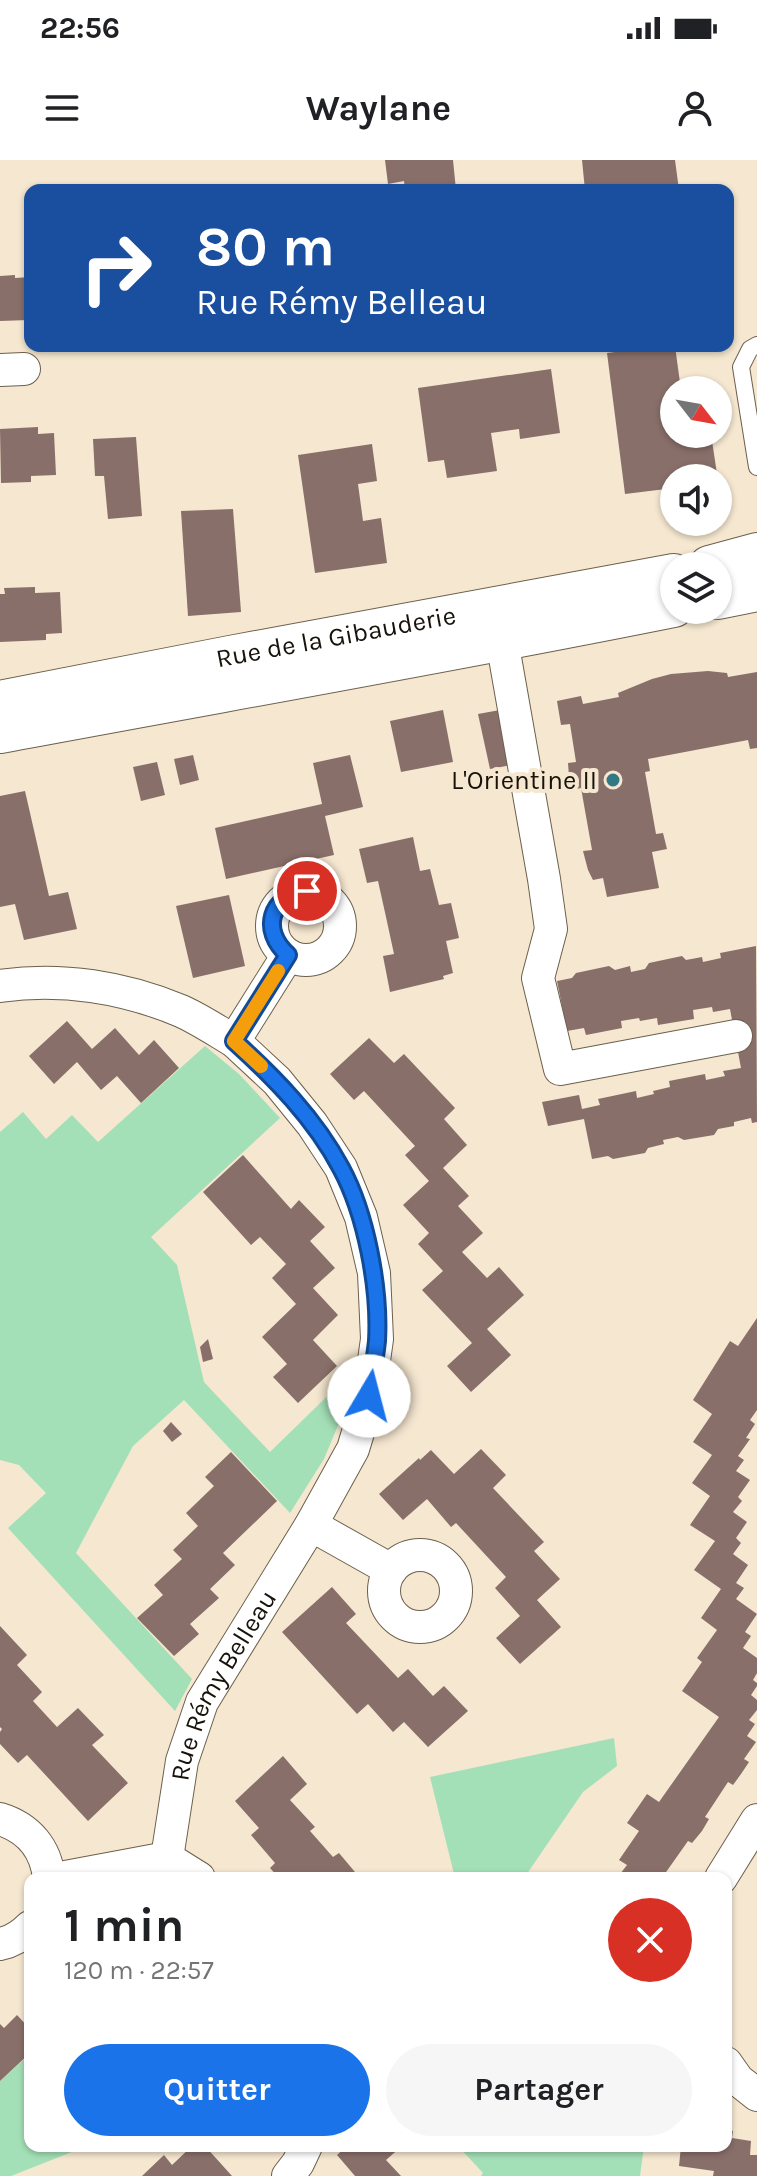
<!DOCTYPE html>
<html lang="fr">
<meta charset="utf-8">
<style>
body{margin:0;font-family:Karla,sans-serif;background:#f6f6f6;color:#202124;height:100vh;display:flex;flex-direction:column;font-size:30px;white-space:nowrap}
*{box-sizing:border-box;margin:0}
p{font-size:26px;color:#757577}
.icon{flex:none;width:44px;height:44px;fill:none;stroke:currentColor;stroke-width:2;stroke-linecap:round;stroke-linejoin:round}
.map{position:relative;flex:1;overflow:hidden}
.side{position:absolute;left:24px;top:1712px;width:708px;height:280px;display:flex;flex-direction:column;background:#fff;border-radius:16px;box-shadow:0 2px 6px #0004}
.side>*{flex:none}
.banner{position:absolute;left:24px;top:24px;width:710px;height:168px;border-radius:16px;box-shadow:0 2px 6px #0004;background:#1a4fa0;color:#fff;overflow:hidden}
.needle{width:52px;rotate:121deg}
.tools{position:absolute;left:660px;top:216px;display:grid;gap:16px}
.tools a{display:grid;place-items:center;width:72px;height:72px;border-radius:50%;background:#fff;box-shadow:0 2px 6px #0004;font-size:40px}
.pin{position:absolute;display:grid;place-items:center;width:68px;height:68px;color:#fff;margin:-34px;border:4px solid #fff;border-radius:50%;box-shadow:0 2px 8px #0007}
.me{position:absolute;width:88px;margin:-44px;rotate:8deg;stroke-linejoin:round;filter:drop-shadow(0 0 6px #0008)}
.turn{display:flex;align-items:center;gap:28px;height:168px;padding:0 40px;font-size:36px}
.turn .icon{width:104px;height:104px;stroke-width:2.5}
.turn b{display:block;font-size:56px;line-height:68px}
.round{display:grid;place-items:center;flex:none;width:84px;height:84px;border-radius:42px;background:#f6f6f6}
.headline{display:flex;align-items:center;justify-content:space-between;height:136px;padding:0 40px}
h1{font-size:48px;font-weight:700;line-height:60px}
.primary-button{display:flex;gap:16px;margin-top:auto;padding:16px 40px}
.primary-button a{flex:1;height:92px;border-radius:48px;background:#1a73e8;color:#fff;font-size:32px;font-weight:700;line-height:92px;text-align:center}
.primary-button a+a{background:#f6f6f6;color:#202124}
.status{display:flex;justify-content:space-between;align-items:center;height:56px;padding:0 40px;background:#fff;direction:ltr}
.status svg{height:22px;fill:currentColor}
header{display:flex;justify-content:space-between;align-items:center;height:104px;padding:0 40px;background:#fff;font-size:36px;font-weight:700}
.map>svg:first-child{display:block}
</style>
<div class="status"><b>22:56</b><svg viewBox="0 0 49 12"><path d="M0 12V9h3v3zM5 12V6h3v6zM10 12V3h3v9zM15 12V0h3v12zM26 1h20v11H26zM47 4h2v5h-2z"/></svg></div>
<header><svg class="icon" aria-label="menu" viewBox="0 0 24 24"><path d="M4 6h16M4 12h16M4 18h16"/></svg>Waylane<svg class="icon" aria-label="person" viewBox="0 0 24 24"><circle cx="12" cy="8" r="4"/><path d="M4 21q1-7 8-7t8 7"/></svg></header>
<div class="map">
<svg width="757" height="2016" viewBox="0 0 757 2016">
<rect width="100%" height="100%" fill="#f5e7d0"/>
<g fill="#a4e0b7">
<polygon points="205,886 239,914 280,958 151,1077 177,1105 204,1222 270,1292 351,1213 344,1251 324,1299 290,1353 184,1240 133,1286 76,1393 192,1519 175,1551 8,1368 46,1333 19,1305 0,1300 0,972 23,952 46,979 72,955 98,982"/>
<polygon points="614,1578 617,1606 583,1632 524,1718 455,1718 430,1617"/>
<polygon points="30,1894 30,1986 87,1986 11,2016 0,2016 0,1921"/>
<polygon points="458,1986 644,1986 640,2016 481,2016 483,2013"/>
</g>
<g fill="#896f6a">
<polygon points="385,0 453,0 456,30 405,30 404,21 388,24"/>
<polygon points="582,0 675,0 679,30 585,30"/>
<polygon points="15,115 15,118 30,117 29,160 0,161 0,116"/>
<polygon points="662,186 675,186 681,230 667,233 669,243 673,242 674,274 711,274 717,314 698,316 698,318 674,318 674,328 625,334 607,193"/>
<polygon points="551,209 560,273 520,279 519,269 491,273 497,311 447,318 444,300 428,302 418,228"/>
<polygon points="38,267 38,274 54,273 56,315 31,316 31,322 1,323 0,269"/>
<polygon points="136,277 142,356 108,359 104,316 95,316 93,279"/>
<polygon points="372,284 377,321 358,324 363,361 381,358 387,403 315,413 298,295"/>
<polygon points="233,349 241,452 188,456 181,351"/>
<polygon points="35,427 35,433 60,432 62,473 46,474 46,480 0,482 0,434 5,434 4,428"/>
<polygon points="708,511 727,513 728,517 757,512 757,588 750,589 748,580 648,599 650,611 645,612 656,674 663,673 667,689 652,692 659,728 607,737 603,718 593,720 588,710 583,691 592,690 581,628 573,630 569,617 568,603 576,602 570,564 561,565 557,541 581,536 583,544 619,537 618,533 652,519 671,514"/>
<polygon points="443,550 453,602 401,612 390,561"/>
<polygon points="500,550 511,605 490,609 478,554"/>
<polygon points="193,595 199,620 180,625 174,599"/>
<polygon points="350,595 363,647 325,656 334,695 226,719 215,668 322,644 313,603"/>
<polygon points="157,602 165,635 141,641 133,607"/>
<polygon points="25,631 49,736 68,732 77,769 24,780 15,744 0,747 0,636"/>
<polygon points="413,677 420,711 430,709 439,745 451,743 459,778 446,781 453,813 443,816 444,819 390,832 383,796 394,794 386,757 378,721 367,723 359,689"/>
<polygon points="229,735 245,806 193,818 176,746"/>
<polygon points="756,786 757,962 752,963 751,958 734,962 734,966 718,969 714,975 684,980 678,977 663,980 664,984 648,988 645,993 613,999 608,996 592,999 584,959 548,966 542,942 579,935 582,949 600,945 598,939 636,931 637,938 654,934 653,931 670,927 669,921 705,914 706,920 725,916 723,911 741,908 730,849 713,852 712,847 693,850 694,859 658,865 657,858 640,861 639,858 621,861 622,868 586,875 584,868 567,871 557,821 572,818 576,813 609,806 615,810 630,806 631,812 645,809 649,803 682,796 686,800 702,797 703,802 721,798 720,793"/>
<polygon points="67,861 92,889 115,868 139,895 154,880 179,908 141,943 117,916 101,930 77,902 54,924 29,896"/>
<polygon points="369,878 394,903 404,894 455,948 444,959 467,985 443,1008 469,1036 458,1046 483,1073 462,1092 487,1118 499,1107 524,1135 487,1169 511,1195 471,1232 447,1206 472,1183 422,1130 443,1111 418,1084 429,1073 403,1045 429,1021 405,995 415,986 364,931 354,940 330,914"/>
<polygon points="243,995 291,1049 299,1040 325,1067 310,1081 335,1108 313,1128 338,1155 313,1180 337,1206 298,1243 273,1217 287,1204 262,1177 296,1144 272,1118 286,1104 260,1077 251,1085 203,1032"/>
<polygon points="757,1158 757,1250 750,1260 755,1264 746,1278 750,1279 738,1296 744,1300 736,1311 750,1320 738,1337 742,1341 733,1352 747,1362 736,1378 741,1383 733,1394 748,1405 736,1423 744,1428 736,1439 757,1454 745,1472 751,1476 743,1488 757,1498 757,1513 753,1520 757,1523 757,1526 751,1535 757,1540 757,1550 749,1560 755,1564 747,1576 756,1582 744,1599 749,1602 741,1614 733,1625 728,1622 705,1657 709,1659 702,1671 692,1683 688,1681 664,1715 670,1718 617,1718 627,1705 619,1700 639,1671 627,1663 647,1634 659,1642 719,1557 682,1531 702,1502 697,1498 717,1470 701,1458 721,1429 694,1410 715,1381 690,1365 710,1336 692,1323 712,1295 693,1282 712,1254 693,1240 730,1181 738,1186"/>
<polygon points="208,1179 213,1199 203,1202 200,1187"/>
<polygon points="171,1262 182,1274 172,1282 163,1271"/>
<polygon points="481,1289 506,1315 493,1328 544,1382 534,1391 560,1419 537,1440 561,1467 520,1504 496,1478 520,1456 495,1428 506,1417 456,1363 451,1367 427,1339 403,1360 379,1334 419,1298 420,1300 431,1290 454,1314"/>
<polygon points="231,1292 277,1341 223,1393 235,1405 210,1429 219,1438 190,1464 199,1474 174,1496 137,1458 163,1435 154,1425 182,1399 173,1390 198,1366 186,1353 214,1326 205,1317"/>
<polygon points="332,1427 356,1454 346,1463 398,1518 408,1509 433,1536 444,1526 468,1551 428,1587 404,1562 393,1572 368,1544 357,1554 282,1472"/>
<polygon points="0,1466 27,1495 17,1505 42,1532 33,1541 57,1567 78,1548 104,1575 92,1585 128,1623 88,1661 27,1595 18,1603 0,1584 0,1572 2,1569 0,1567"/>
<polygon points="283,1596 307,1624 290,1640 315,1667 310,1671 333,1697 339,1693 360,1718 279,1718 270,1708 275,1703 251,1675 259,1668 235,1641"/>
<polygon points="17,1855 30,1869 30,1893 0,1921 0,1864 4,1868"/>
<polygon points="726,1970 733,1971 732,1978 751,1981 750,1995 757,1995 757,2016 713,2016 714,2011 679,2006 681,1986 726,1986"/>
<polygon points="192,1986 205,1986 232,2016 142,2016 164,1995 172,2005"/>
<polygon points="347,1986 402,1986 386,2000 401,2016 355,2016 337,1995"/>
</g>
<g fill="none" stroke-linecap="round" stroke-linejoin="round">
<defs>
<polyline id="service" points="757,185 750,189 741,207 757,307"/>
<g id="minor">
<polyline points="0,210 24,209"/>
<polyline points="498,458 544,719 551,769 538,818 560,909 736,876"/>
<circle cx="306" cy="766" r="34"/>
<path d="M0,826c61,-9 124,1 181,25 18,8 36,20 53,30"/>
<polyline points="311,1365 391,1410"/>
<circle cx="420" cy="1431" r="36"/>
<path d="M0,1659c29,9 46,30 49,59"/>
<path id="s1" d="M167,1698l15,-97 20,-59 109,-177 42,-76 16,-53 8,-57 -3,-66 -13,-56 -20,-49 -29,-44 -35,-43 -43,-40 54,-86"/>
<polyline points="60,1718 167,1698 199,1718"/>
<polyline points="721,1718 757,1660"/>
<path d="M0,1784c11,-2 22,-9 30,-17"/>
<polyline points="726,1903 738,1920 757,1935"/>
<polyline points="288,2016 298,2003 306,1986"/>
</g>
<g id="tertiary">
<polyline points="709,406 757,393"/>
<polyline points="718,439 757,431"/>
<path id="s2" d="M0,541l230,-45 444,-82"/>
<path d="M0,573c225,-42 450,-81 674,-126"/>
</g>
</defs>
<use href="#service" stroke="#6c604c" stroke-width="18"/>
<use href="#minor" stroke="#6c604c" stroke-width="34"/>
<use href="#tertiary" stroke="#6c604c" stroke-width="42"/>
<use href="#service" stroke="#fff" stroke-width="16"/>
<use href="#minor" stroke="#fff" stroke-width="32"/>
<use href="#tertiary" stroke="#fff" stroke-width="40"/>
</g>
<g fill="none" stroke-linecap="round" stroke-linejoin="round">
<defs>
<path id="route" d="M307,731c-37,5 -47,39 -19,64l-54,86c41,37 81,78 107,127 25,46 39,120 36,173 -2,18 -5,36 -8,55"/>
</defs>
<use href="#route" stroke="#114b97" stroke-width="20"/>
<use href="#route" stroke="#1a73e8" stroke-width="14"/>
<polyline stroke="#f59e0b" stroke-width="14" points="261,906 234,881 278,811"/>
</g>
<circle fill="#327985" stroke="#f5e7d0" stroke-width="3" cx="613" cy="620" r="8"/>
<g text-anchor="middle" stroke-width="8" stroke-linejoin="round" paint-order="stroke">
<g font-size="26" fill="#17130b" stroke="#f5e7d0">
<text dy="9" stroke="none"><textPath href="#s2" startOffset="342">Rue de la Gibauderie</textPath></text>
<text dy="9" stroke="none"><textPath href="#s1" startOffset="184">Rue Rémy Belleau</textPath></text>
</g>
<g font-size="26" fill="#17130b" stroke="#f5e7d0" text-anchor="end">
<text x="597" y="629">L'Orientine II</text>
</g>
</g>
</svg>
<div class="tools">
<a><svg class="needle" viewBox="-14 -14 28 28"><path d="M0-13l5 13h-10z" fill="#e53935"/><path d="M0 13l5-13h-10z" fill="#757577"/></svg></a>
<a><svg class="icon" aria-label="sound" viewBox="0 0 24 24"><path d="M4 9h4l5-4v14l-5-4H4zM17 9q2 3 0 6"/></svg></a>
<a><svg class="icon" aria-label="layers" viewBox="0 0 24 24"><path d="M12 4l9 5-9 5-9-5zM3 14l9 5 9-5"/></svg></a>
</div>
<div class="pin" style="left:307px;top:731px;background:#d93025"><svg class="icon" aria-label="arrive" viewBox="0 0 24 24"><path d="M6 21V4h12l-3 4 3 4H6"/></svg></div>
<svg class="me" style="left:369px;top:1236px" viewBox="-20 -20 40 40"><circle r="19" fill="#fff"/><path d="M0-13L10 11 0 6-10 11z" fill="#1a73e8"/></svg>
<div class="banner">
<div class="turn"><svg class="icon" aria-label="right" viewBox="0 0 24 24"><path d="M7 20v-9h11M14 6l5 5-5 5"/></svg><div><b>80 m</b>Rue Rémy Belleau</div></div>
</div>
<section class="side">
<div class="headline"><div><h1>1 min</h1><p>120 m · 22:57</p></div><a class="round" style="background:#d93025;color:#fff"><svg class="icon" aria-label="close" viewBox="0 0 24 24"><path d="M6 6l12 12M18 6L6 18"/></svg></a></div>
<div class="primary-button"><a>Quitter</a><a>Partager</a></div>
</section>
</div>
